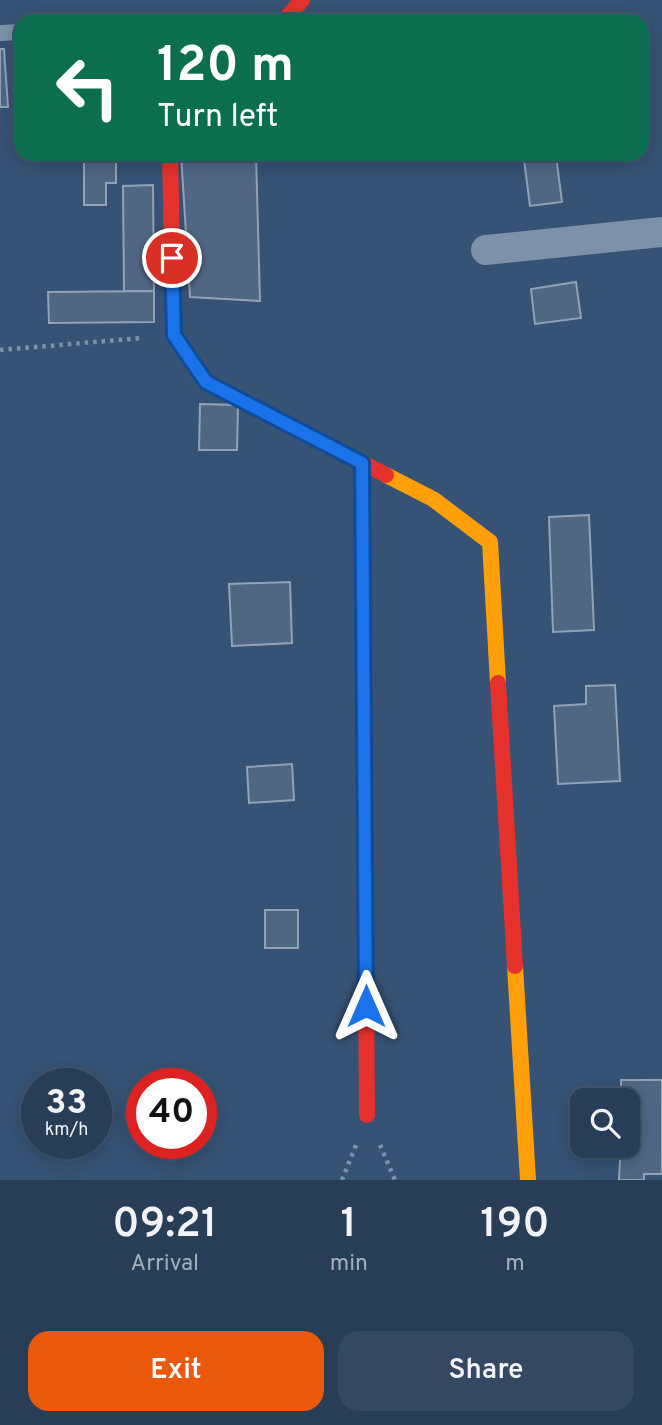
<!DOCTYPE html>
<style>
body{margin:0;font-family:Overpass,sans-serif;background:#344961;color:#f1f3f6;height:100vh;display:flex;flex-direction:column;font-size:26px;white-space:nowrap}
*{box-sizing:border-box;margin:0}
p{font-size:23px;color:#a5aeba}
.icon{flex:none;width:38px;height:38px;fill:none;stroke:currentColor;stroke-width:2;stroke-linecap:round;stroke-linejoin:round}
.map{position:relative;height:1180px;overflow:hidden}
.details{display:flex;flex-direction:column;background:#283e57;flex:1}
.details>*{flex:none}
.top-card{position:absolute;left:14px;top:14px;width:635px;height:147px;border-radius:21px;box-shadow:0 4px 18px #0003,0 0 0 2px #44576d;background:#0b6e4f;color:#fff;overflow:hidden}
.tools{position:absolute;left:570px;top:1088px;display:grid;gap:14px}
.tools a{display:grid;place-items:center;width:70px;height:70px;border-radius:14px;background:#283e57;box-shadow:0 4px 18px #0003,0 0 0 2px #44576d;font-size:35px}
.speed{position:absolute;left:21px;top:1068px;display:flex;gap:14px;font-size:35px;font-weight:700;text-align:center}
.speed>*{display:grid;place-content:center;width:91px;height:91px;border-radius:50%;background:#283e57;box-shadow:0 4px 18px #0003,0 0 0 2px #44576d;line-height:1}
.speed small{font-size:18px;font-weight:400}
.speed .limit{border:10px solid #d22;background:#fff;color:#111}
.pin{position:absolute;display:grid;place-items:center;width:60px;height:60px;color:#fff;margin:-30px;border:4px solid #fff;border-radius:50%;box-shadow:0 2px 7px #0007}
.me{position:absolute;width:77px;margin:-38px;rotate:0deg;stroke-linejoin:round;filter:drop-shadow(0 0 5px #0008)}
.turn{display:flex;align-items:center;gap:24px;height:147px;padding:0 28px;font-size:32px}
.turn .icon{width:91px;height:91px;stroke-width:2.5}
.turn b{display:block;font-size:49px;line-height:60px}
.eta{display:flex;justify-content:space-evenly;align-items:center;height:119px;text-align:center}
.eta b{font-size:42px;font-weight:600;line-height:49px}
.cta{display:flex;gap:14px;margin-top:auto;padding:14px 28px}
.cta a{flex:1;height:80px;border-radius:21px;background:#ea580c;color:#fff;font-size:28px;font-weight:600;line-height:80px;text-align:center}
.cta a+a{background:#344961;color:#f1f3f6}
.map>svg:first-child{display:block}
</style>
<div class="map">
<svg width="662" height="1180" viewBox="0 0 662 1180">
<rect width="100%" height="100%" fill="#365274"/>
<g fill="#506783" stroke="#92a2b6" stroke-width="2">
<polygon points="0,49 4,49 8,107 0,107"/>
<polygon points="84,154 116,154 116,183 106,183 106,205 84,205"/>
<polygon points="181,154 256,154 260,301 190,297"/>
<polygon points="556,156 562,202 530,206 524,160"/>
<polygon points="153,185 154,291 124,291 123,186"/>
<polygon points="576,282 581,318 535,324 531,289"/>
<polygon points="154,291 154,322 49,323 48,292"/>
<polygon points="200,404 238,405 237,450 199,450"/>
<polygon points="589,515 594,630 553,632 549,517"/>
<polygon points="290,582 292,643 232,646 229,584"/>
<polygon points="615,685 620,781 558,784 554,706 586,704 586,686"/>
<polygon points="292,764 294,800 249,803 247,767"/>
<rect x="265" y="910" width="33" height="38"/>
<polygon points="621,1080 662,1080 662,1174 644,1174 644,1180 619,1180 620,1159 595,1159 595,1146 628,1146 628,1101 595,1101 595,1099 621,1099"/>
</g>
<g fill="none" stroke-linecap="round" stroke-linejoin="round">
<g stroke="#7d92a8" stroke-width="4.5" stroke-dasharray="3.5 5" stroke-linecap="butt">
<polyline points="0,350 142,338"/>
<polyline points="380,1145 395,1180"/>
<polyline points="342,1180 356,1145"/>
</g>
<polyline stroke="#7d92a8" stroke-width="16" points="0,33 21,32"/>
<polyline stroke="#7d92a8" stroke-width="30" points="486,250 662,232"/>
<polyline stroke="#30b455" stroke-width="16" points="362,462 365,831"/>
<g stroke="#ff9f0a" stroke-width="16">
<polyline points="386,475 433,499 490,542 498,683"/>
<polyline points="515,966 528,1180"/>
</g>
<g stroke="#e5322d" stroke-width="16">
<polyline points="284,21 302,0"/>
<polyline points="170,154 174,335 206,382 386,475"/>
<polyline points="498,683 515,966"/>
<polyline points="365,831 367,1115"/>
</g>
</g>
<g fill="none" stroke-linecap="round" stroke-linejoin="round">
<defs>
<polyline id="route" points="172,258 174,335 206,382 362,463 366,1006"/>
</defs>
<use href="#route" stroke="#114b97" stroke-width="18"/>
<use href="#route" stroke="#1a73e8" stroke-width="12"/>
</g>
</svg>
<div class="tools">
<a><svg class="icon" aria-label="search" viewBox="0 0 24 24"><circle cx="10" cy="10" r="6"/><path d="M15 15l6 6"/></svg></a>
</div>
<div class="speed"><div>33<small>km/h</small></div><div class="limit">40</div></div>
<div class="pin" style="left:172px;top:258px;background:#d93025"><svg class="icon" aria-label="arrive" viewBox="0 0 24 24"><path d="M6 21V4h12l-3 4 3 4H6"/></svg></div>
<svg class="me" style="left:366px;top:1006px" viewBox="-20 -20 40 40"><path d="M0-17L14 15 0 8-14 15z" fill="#1a73e8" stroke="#fff" stroke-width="4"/></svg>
<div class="top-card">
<div class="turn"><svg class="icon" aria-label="left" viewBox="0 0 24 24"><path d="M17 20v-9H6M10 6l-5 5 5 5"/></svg><div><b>120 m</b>Turn left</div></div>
</div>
</div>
<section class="details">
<div class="eta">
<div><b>09:21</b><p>Arrival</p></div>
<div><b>1</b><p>min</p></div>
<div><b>190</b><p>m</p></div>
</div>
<div class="cta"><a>Exit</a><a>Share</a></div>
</section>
